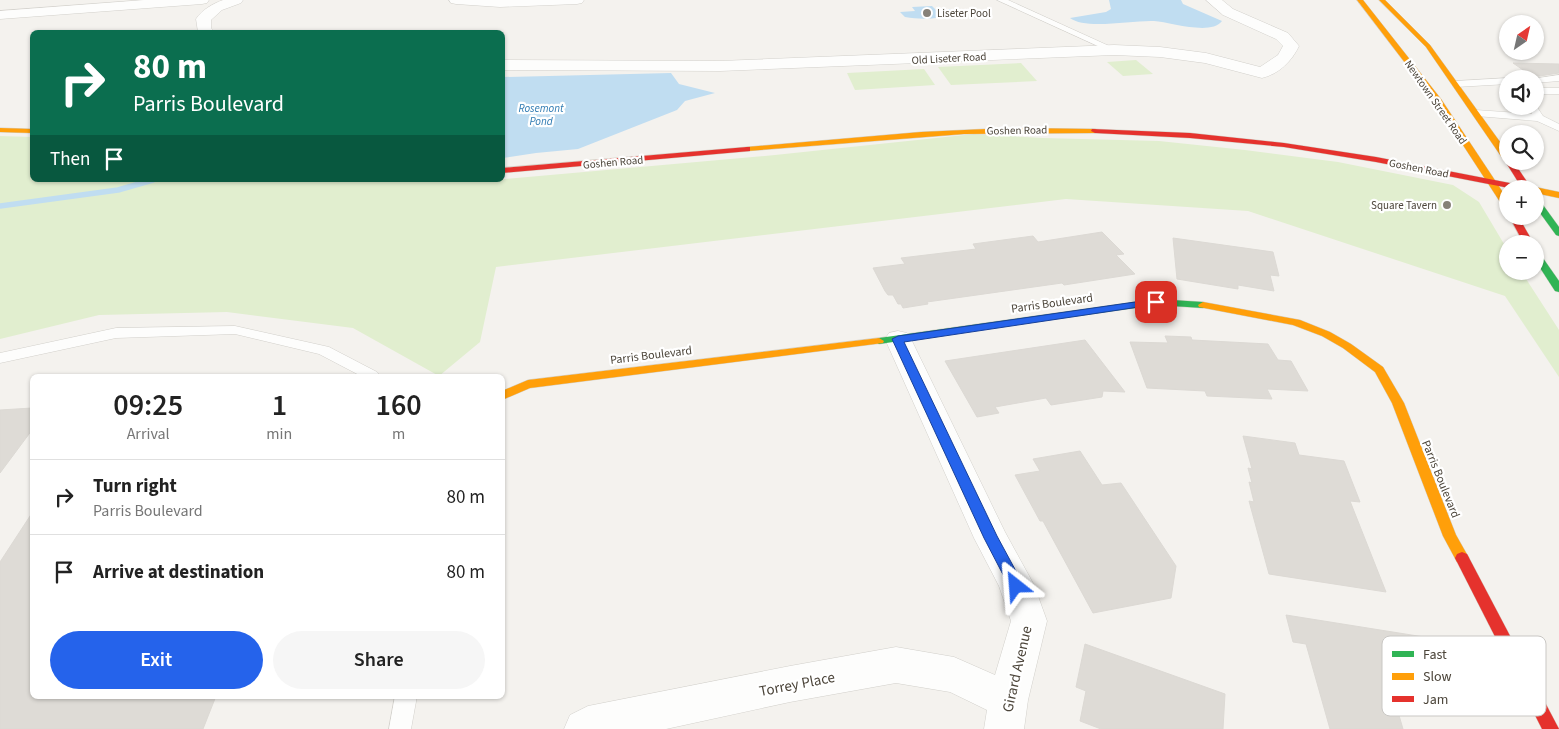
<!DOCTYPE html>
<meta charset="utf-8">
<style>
body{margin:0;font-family:"Source Sans 3",sans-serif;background:#f6f6f6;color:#222;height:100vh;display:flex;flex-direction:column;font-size:19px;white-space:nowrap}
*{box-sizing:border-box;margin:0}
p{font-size:16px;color:#767676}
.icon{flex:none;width:28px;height:28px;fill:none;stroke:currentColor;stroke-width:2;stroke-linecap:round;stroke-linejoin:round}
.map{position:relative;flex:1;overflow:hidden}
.details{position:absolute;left:30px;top:374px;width:475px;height:325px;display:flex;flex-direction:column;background:#fff;border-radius:8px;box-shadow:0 1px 4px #0004}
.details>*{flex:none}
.hud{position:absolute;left:30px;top:30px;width:475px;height:152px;border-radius:8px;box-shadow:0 1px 4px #0004;background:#0b6e4f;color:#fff;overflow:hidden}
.needle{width:32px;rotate:34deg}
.fabs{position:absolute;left:1499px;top:15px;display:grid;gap:10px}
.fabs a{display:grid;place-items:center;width:45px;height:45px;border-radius:50%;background:#fff;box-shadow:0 1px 4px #0004;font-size:25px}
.pin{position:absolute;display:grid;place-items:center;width:42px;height:42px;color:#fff;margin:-21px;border-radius:10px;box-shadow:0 2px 8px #0006}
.me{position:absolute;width:55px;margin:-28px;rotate:332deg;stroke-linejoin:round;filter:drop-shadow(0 0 4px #0008)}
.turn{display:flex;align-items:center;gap:18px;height:105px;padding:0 20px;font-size:22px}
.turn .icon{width:65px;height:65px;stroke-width:2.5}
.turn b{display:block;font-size:35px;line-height:42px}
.then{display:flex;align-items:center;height:48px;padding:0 20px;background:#0003;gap:10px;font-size:19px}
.eta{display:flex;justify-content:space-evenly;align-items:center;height:85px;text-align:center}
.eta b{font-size:30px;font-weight:600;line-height:35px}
.action{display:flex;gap:10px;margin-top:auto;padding:10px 20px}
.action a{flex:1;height:58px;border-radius:30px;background:#2563eb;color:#fff;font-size:20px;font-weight:600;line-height:58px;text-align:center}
.action a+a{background:#f6f6f6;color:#222}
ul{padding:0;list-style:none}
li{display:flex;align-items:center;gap:15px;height:75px;padding:0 20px;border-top:1px solid #e0e0e0}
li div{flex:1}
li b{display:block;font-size:19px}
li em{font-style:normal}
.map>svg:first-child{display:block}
</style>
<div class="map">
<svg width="1559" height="729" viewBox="0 0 1559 729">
<rect width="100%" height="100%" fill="#f4f2ee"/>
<g fill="#e1eecf">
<polygon points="1136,60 1153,74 1123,76 1107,62"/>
<polygon points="1021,63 1037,81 951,85 938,67"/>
<polygon points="924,69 935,85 855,90 847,73"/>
<polygon points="974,134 1043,138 1159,141 1245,150 1338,162 1453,185 1479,202 1507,249 1508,271 1521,271 1559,330 1559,377 1505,296 1248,211 1066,199 496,267 480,342 439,376 353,328 227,312 99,315 0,339 0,136 32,137 32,180 472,182 775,155"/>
</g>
<g fill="#c0ddf1">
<path d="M1109,0h72l2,4 39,17c-11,15 -52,1 -68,0 -21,-1 -69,9 -84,-3l36,-6 5,-3z"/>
<path d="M932,6l4,4 14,-1 5,5c-17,5 -33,6 -50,3l-5,-5 15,-1 -3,-4z"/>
<polygon points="671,73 679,84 715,93 685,101 677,110 578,149 536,153 503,158 503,77"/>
</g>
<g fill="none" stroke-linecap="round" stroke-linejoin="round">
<polyline stroke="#c0ddf1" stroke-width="5.5" points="0,206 118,190 153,180"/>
</g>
<g fill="#dedbd6" stroke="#dcd9d4">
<polygon points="1513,63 1559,64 1559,73 1533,77"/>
<polygon points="1102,232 1124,254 1116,255 1135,274 1064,285 1062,283 927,302 928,304 903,308 901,304 898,304 893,295 888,295 885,291 873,268 905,264 901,258 976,249 973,244 1033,236 1038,242"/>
<polygon points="1173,238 1273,252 1279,276 1270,275 1274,291 1238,285 1238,289 1177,279"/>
<polygon points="1165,336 1191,337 1192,340 1268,344 1278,360 1291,361 1308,391 1267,389 1272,399 1207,396 1205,391 1147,388 1130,342 1168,343"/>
<polygon points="1085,340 1125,392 1103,391 1102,397 1051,405 1046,398 995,407 999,413 977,417 945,361"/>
<polygon points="32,408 32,430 0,473 0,410"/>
<polygon points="1243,436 1295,443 1299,455 1344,461 1360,502 1350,501 1386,592 1269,574 1249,501 1254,502 1249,482 1252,483 1248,468 1252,469"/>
<polygon points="1080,451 1102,485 1121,483 1176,566 1171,598 1093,613 1043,521 1040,521 1015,475 1040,471 1033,459"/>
<polygon points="32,513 32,696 216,696 203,729 0,729 0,562"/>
<polygon points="1286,615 1424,637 1453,709 1406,701 1411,715 1398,712 1403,729 1330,729 1306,644 1293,642"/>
<polygon points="1085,644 1225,694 1223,729 1101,729 1080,721 1086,691 1076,687"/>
</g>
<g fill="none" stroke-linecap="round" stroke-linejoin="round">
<defs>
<g id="lane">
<polygon points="997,0 1008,0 1118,50 1111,52"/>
<polygon points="1559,75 1559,81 1535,83 1535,79 1531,79"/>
<polygon points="1508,78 1510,79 1508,79 1508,84 1456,87 1451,84 1456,81"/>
<rect x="1535" y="88" width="24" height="6"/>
<polygon points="1535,104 1543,116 1559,124 1559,131 1537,121 1476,116 1471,113 1476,110 1532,114 1528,106 1535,106"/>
<polygon points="235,326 329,347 377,372 380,376 361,376 319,354 235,334 116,338 0,363 0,353 116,328"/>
<polygon points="395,696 417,696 411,729 389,729"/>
</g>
<g id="street">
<polygon points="144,0 209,0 207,3 202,4 0,19 0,11"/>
<path d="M223,0h20l-2,3 -19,7 -11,10v8l4,4h-17l-2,-13c6,-9 16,-15 27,-19z"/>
<polygon points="449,0 584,0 582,3 577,4 500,7 456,4 451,3"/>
<path d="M1206,0h16l11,9 55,24 11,13c-7,15 -20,28 -37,32l-57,-15 -45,-6 -46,-2 -394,16 -218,-1v-10l218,1 394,-16 46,2 46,6 54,14 18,-12 5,-9 -7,-7 -53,-24z"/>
<polygon points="898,331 907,333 911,339 1005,532 1034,585 1047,621 1028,700 1024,729 984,729 987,710 950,692 896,683 790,702 666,729 564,729 570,715 588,706 790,666 896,647 954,657 995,675 1011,621 999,586 974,538 885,339 889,333"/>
</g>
<g id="fast">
<polygon points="1535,197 1538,198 1559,227 1559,236 1556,235 1535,206"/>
<polygon points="1535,250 1538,251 1559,281 1559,292 1555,291 1535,260"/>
<polygon points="1156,299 1203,302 1208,305 1203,308 1156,305 879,344 874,341 879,338"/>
</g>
<g id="slow">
<polygon points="1357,0 1363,0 1441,99 1508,200 1508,211 1504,208 1435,102"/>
<polygon points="1379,0 1385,0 1430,45 1508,153 1508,161 1511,162 1505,162 1426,47"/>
<polygon points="0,128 32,129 32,133 0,132"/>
<polygon points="1008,128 1095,129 1099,131 1095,133 964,134 747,151 743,149 747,147 921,132"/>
<polygon points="1535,187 1559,192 1559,198 1535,193 1535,189 1532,189"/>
<polygon points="1203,302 1300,320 1330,332 1351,344 1383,367 1404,403 1456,535 1469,558 1467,562 1462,564 1457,562 1443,536 1392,403 1375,372 1343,348 1322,336 1293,325 1199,307 1198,305"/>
<polygon points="879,338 884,341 883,343 530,388 502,400 502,391 528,380"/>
</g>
<g id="jam">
<polygon points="1092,129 1190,133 1284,143 1376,157 1520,185 1505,161 1508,159 1508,161 1513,161 1532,189 1514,189 1376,162 1284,147 1190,138 1095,133 1091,131"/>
<polygon points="747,147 750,147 750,151 502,173 502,168"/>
<polygon points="1509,216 1518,216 1534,244 1524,244"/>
<polygon points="1462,552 1467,554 1559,729 1542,729 1455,558 1457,554"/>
</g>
</defs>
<use href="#lane" stroke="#d2d0cb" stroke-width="1"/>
<use href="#street" stroke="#d2d0cb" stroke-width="1"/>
<use href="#fast" stroke="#d3cfc5" stroke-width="1"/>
<use href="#slow" stroke="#d3cfc5" stroke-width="1"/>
<use href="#jam" stroke="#d3cfc5" stroke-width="1"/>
<use href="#lane" fill="#fdfdfc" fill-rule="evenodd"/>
<use href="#street" fill="#fdfdfc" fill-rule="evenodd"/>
<use href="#fast" fill="#30b455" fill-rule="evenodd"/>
<use href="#slow" fill="#ff9f0a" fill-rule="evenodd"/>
<use href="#jam" fill="#e5322d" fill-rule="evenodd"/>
</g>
<polygon fill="#2563eb" stroke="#184099" points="1156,299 1159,300 1161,302 1159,304 904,342 997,536 1024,586 1022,590 1016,592 1011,590 984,538 892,339 898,336"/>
<g fill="#868178" stroke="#fff" stroke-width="2">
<circle cx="927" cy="13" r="5"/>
<circle cx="1447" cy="205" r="5"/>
</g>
<g text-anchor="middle" stroke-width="4.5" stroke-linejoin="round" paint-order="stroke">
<g font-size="11" fill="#4b4439" stroke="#fff" text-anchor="start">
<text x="937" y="17">Liseter Pool</text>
<text x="1437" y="209" text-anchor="end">Square Tavern</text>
</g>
<g font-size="11" fill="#4b4439" stroke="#fff">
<text transform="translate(949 58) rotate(-3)" y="4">Old Liseter Road</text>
<text transform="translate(1436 102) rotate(55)" y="4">Newtown Street Road</text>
<text transform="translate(1017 130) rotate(-1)" y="4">Goshen Road</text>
<text transform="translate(613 162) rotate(-5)" y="4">Goshen Road</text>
<text transform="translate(1419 168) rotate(11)" y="4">Goshen Road</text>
</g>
<g font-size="11" font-style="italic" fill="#2e7ab2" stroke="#fff">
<text x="541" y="112">Rosemont<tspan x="541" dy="13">Pond</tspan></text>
</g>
<g font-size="12" fill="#4b4439" stroke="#fff">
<text transform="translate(1052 303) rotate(-8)" y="4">Parris Boulevard</text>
<text transform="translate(651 355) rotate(-7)" y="4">Parris Boulevard</text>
<text transform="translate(1441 479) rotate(68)" y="4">Parris Boulevard</text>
</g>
<g font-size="15" fill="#4b4439" stroke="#fff">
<text transform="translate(1017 669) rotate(-77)" y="5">Girard Avenue</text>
<text transform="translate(797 684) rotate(-11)" y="5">Torrey Place</text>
</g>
</g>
<rect x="1382" y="636" width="164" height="80" rx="8" fill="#fff" stroke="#c9c7c4" stroke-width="1"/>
<rect x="1392" y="651" width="22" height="6" fill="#30b455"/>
<rect x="1392" y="673" width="22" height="7" fill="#ff9f0a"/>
<rect x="1392" y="696" width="22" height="6" fill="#e5322d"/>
<g font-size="14" fill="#4b4439">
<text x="1423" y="659">Fast</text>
<text x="1423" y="681">Slow</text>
<text x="1423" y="704">Jam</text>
</g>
</svg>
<div class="fabs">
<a><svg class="needle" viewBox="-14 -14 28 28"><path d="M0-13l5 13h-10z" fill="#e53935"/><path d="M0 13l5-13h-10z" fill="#767676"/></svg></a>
<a><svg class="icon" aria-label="sound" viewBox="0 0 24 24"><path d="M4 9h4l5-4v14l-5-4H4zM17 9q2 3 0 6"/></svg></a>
<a><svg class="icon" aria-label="search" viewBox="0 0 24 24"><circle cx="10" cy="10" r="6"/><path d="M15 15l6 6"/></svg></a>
<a>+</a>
<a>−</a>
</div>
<div class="pin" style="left:1156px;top:302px;background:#d93025"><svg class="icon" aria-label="arrive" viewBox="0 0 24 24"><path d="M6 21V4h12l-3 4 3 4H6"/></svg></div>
<svg class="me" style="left:1016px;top:586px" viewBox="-20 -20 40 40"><path d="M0-17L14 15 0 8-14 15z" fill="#2563eb" stroke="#fff" stroke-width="4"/></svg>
<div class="hud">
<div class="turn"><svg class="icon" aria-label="right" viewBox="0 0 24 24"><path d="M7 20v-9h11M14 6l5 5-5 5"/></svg><div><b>80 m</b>Parris Boulevard</div></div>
<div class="then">Then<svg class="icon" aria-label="arrive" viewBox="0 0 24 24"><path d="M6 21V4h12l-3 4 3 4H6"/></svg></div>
</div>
<section class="details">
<div class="eta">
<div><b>09:25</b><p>Arrival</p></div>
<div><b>1</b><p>min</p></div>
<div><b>160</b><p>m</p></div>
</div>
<ul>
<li><svg class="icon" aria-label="right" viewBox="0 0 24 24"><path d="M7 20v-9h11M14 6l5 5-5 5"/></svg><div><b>Turn right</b><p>Parris Boulevard</p></div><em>80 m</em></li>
<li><svg class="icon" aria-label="arrive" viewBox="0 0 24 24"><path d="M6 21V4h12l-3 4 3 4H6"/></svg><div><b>Arrive at destination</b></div><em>80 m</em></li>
</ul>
<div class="action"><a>Exit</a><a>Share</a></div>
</section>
</div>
